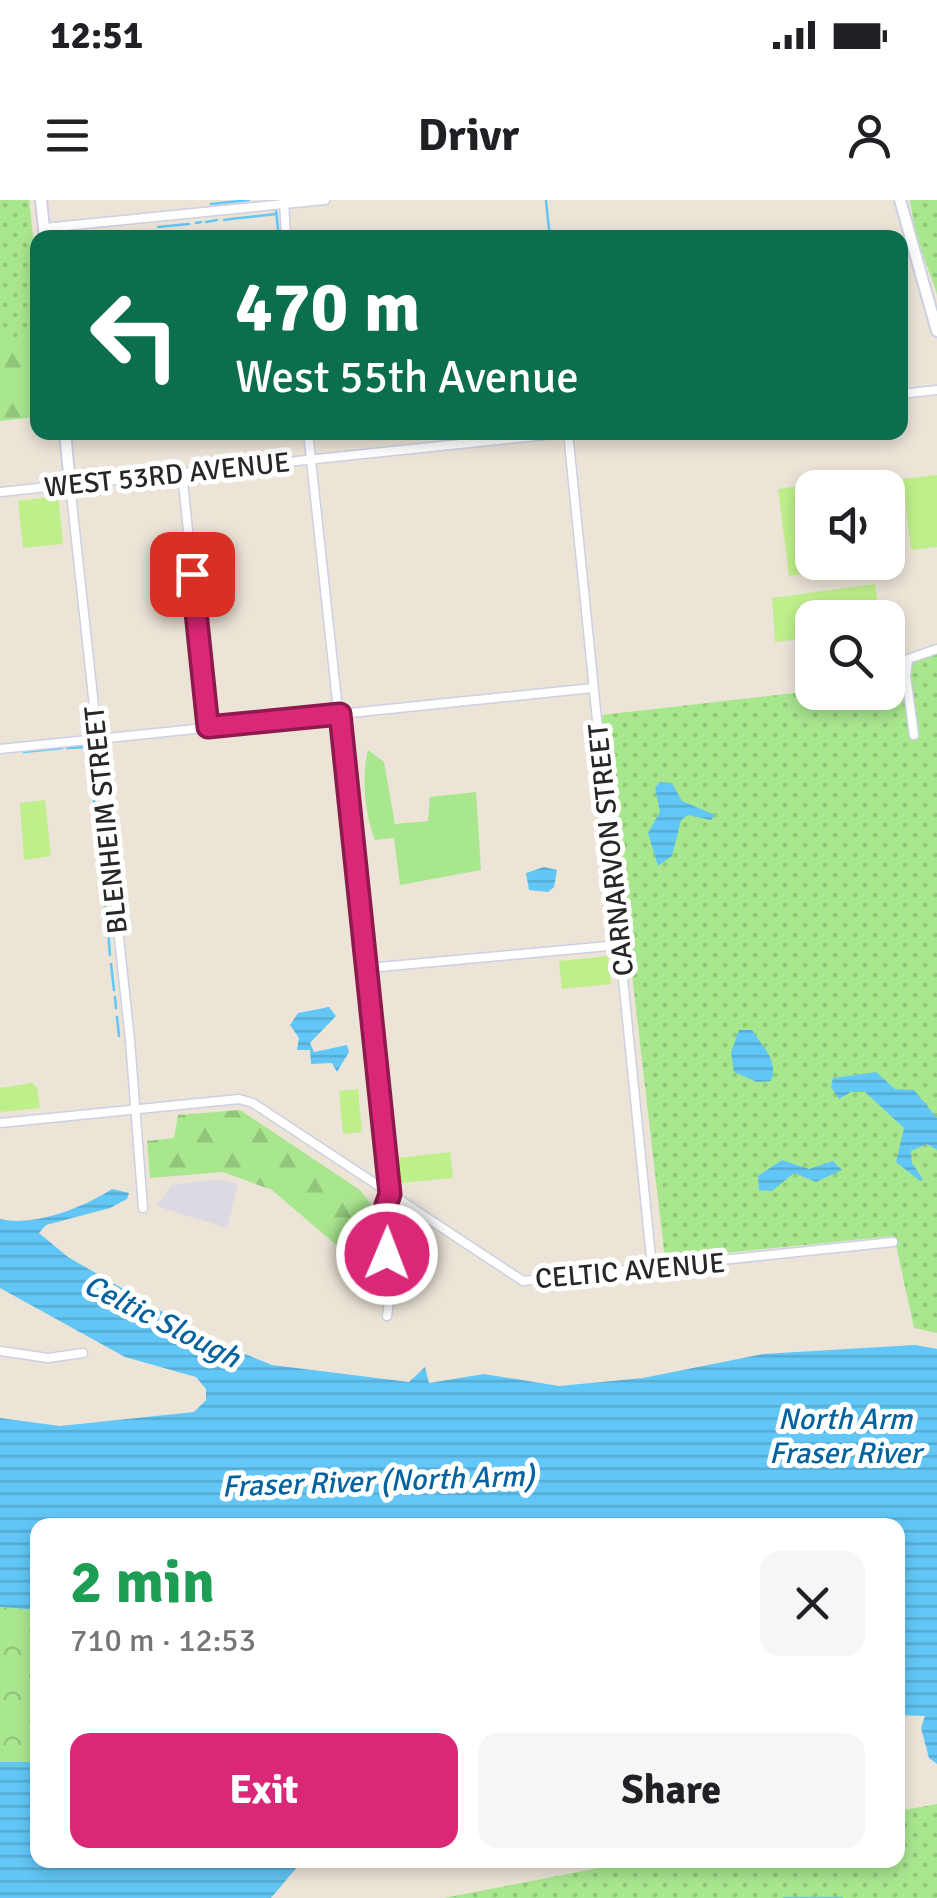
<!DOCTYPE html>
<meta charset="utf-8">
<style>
body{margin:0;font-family:Signika,sans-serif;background:#f6f6f6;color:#202124;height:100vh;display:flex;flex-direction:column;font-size:38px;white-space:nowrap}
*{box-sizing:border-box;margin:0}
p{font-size:32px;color:#757577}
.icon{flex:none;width:55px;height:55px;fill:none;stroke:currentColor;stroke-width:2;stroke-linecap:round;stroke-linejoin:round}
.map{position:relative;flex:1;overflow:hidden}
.sheet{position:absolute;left:30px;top:1318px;width:875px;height:350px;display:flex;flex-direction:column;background:#fff;border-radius:20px;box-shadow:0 5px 15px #0003}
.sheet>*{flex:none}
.guide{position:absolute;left:30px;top:30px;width:878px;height:210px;border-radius:20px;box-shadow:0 5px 15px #0003;background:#0b6e4f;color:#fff;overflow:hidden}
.fabs{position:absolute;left:795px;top:270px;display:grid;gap:20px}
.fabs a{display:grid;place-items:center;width:110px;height:110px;border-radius:20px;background:#fff;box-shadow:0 5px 15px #0003;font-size:50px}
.pin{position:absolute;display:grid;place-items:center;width:85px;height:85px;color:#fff;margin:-42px;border-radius:20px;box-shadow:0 5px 15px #0006}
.me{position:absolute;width:110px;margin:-55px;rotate:1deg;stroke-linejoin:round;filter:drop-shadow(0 0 8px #0008)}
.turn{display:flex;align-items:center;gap:35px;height:210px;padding:0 40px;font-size:45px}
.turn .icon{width:130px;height:130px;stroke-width:2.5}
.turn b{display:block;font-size:70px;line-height:85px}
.round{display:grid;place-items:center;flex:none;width:105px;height:105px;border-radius:20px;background:#f6f6f6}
.headline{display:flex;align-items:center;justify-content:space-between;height:170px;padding:0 40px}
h1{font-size:60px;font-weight:700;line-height:75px;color:#1e9e55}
.action{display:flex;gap:20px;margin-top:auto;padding:20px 40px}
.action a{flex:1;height:115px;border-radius:20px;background:#db2777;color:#fff;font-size:40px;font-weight:700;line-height:115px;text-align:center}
.action a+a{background:#f6f6f6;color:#202124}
.status{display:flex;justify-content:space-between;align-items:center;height:70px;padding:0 50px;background:#fff;direction:ltr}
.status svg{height:28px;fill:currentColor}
header{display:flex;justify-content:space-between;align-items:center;height:130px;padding:0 40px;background:#fff;font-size:45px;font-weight:700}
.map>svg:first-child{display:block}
</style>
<div class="status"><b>12:51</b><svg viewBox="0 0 49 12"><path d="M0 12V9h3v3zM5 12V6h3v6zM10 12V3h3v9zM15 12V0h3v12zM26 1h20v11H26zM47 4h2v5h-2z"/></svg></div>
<header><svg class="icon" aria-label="menu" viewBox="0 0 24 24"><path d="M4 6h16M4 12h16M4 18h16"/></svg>Drivr<svg class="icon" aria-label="person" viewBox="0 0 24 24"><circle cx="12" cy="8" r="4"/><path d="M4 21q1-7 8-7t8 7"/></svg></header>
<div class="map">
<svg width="937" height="1698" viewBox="0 0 937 1698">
<defs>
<pattern id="grass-dots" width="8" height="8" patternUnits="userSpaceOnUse" patternTransform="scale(2.5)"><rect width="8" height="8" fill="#a9e78f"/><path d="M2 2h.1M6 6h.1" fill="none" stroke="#91c67b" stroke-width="1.8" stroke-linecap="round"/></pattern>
<pattern id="forest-firs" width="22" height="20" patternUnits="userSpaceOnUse" patternTransform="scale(2.5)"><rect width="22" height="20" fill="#a9e78f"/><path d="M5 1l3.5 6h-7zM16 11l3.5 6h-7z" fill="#91c67b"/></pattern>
<pattern id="park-crowns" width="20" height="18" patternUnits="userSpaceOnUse" patternTransform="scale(2.5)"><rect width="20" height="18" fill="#a9e78f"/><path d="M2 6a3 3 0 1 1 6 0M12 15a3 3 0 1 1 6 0" fill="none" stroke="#91c67b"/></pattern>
<pattern id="water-rules" width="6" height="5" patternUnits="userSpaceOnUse" patternTransform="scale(2.5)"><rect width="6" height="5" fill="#62c7f6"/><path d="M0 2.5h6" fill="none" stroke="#55abd3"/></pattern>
</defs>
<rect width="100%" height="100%" fill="#ebe4d7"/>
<polygon fill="#dcd9e3" points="218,979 238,984 227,1028 156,1006 172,985"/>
<g fill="url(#grass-dots)">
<polygon points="0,0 29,0 38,78 37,217 0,221"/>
<polygon points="910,0 937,0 937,94 915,32"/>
<polygon points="937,449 937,1133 914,1128 894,1036 665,1059 602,515 812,491 888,492 888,483 905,471 908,459"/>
<polygon points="937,1604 937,1698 444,1698 640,1660 898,1660 898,1611"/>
</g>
<g fill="url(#forest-firs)">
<polygon points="37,135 37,216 0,220 0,143"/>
<polygon points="240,910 360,990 378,1013 384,1086 272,990 223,972 150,978 147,941 174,938 178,915"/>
</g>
<polygon fill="url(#park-crowns)" points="0,1407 37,1410 37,1562 0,1562"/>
<path fill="#a9e78f" d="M368,550l16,12 11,62 33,-3 2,-24 46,-5 5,78 -81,15 -6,-47 -19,2c-10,-26 -14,-63 -7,-90z"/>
<g fill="#bfef8a">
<polygon points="937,275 937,347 911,350 903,279"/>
<polygon points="822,283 822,287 812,288 812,362 833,363 833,369 789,376 778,289"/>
<polygon points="58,296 63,344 23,348 18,301"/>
<polygon points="875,384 880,417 812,418 812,438 775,442 772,398"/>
<polygon points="45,600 51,656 24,660 20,603"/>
<polygon points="608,756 611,784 562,789 559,761"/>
<polygon points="32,883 37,888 40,908 0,912 0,888"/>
<polygon points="358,889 362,932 343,934 339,891"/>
<polygon points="450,952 453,978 400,983 398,958"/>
</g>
<g fill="url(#water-rules)">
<polygon points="660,582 672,583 682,601 715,615 711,620 688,615 681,620 672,656 658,666 648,633 660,612 655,588"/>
<polygon points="544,667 557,670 554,687 548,692 529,690 526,673"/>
<polygon points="329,807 336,816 310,843 314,852 347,845 349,852 337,872 332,863 311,864 310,850 297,850 299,838 290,825 298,813"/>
<path d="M739,830h13c10,17 27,30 19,51l-14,1 -23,-10 -3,-20z"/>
<polygon points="876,872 895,889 914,890 937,918 937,950 927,944 911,951 912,963 923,979 920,981 896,962 904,928 865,892 851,892 839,899 831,887 833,878"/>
<polygon points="782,960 809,969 833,961 842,970 816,982 794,973 772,991 759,990 758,976"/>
<path d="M112,989l17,4 -2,6 -17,9 -64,17 -7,8 29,24 145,84 59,24 137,17 16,-15 4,16 55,-9 75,12 84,-8 120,-24 152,-9 22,4v415l-8,-6 -8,-30 4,-12 -27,-1v-190h-860l-1,85 -37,-3v-189l60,8 134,-14 12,-12v-11l-10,-12 -71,-20 -125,-69v-69c33,8 83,-11 112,-30z"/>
<polygon points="0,1562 37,1562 38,1660 303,1660 271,1698 0,1698"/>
</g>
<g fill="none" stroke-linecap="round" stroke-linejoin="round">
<g stroke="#62c7f6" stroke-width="2.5">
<polyline points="546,1 550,38"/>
<polyline points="211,4 249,0"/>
<polyline points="276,11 279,38"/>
<polyline points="240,18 276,14"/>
<polyline points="224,20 238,18"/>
<polyline points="206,22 217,20"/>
<polyline points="196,23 201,22"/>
<polyline points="158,27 189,24"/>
<polyline points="335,526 353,692"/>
<polyline points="348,526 360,640"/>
<polyline points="67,548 89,547 93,591"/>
<polyline points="24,552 62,548"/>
<polyline points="94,601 99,640"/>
<polyline points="361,646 363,667"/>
<polyline points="99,647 102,669"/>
<polyline points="103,676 105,706"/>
<polyline points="364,676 372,757"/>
<polyline points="355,710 358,745"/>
<polyline points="107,718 110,755"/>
<polyline points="111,764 114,790"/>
<polyline points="361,769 381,962"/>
<polyline points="374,775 379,820"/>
<polyline points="115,797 116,808"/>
<polyline points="117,817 119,836"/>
<polyline points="381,840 387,894"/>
<polyline points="388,905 389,917"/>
<polyline points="390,924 396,985"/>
<polyline points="784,1698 842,1698"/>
</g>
<defs>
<g id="street">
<polyline points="284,0 286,38"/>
<polyline points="44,28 325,0"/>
<polyline points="900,194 937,190"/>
<polyline points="308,232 390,993 383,1015 390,1094 387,1116"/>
<polyline points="568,232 652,1067"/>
<polyline points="182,272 208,527"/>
<polyline points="70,284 130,840 143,1008"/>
<polyline points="0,292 574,232"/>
<polyline points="914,535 906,476 908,459 937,449"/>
<polyline points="0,549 593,488"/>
<polyline points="368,768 619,745"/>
<polyline points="0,923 239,899 253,903 523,1081 893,1042"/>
<polyline points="0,1151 48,1158 83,1153"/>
</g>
<g id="secondary">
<polyline points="41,0 45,38"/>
<polyline points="900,0 937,131"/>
<polyline points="65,232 70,284"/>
</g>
</defs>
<use href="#street" stroke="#cdd0e2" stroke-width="11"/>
<use href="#secondary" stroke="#cdd0e2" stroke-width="14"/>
<use href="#street" stroke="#fff" stroke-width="8"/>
<use href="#secondary" stroke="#fff" stroke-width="10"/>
</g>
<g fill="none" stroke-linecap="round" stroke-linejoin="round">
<defs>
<polyline id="route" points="192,374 208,527 340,514 390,994 383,1014 387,1054"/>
</defs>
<use href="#route" stroke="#8e194d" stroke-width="25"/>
<use href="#route" stroke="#db2777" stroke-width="18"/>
</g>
<g text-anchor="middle" stroke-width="10" stroke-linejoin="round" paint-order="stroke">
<g font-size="28" fill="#272727" stroke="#fff">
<text transform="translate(167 274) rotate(-6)" y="10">WEST 53RD AVENUE</text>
<text transform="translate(105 620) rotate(-96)" y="10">BLENHEIM STREET</text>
<text transform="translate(610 650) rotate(-96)" y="10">CARNARVON STREET</text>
<text transform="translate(630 1070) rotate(-5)" y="10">CELTIC AVENUE</text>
</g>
<g font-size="30" font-style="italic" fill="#04629f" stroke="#fff">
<text transform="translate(162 1121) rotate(27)" y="10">Celtic Slough</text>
<text x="845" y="1229">North Arm<tspan x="845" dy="34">Fraser River</tspan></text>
<text transform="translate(378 1281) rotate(-2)" y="10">Fraser River (North Arm)</text>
</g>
</g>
</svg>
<div class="fabs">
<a><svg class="icon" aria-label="sound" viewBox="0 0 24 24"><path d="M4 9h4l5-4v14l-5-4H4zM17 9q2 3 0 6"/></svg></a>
<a><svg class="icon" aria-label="search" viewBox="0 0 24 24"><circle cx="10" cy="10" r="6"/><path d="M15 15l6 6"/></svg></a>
</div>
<div class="pin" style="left:192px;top:374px;background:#d93025"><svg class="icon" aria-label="arrive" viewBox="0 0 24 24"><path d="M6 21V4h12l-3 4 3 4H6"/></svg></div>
<svg class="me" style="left:387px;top:1054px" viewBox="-20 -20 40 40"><circle r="17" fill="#db2777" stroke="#fff" stroke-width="3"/><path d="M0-11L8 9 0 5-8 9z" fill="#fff"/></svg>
<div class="guide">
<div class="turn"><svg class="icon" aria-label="left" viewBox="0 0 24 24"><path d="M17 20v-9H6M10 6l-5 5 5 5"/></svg><div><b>470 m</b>West 55th Avenue</div></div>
</div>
<section class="sheet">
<div class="headline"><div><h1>2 min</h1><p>710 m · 12:53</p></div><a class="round"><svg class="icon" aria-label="close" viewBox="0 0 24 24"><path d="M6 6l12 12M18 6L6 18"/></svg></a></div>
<div class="action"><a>Exit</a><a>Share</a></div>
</section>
</div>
